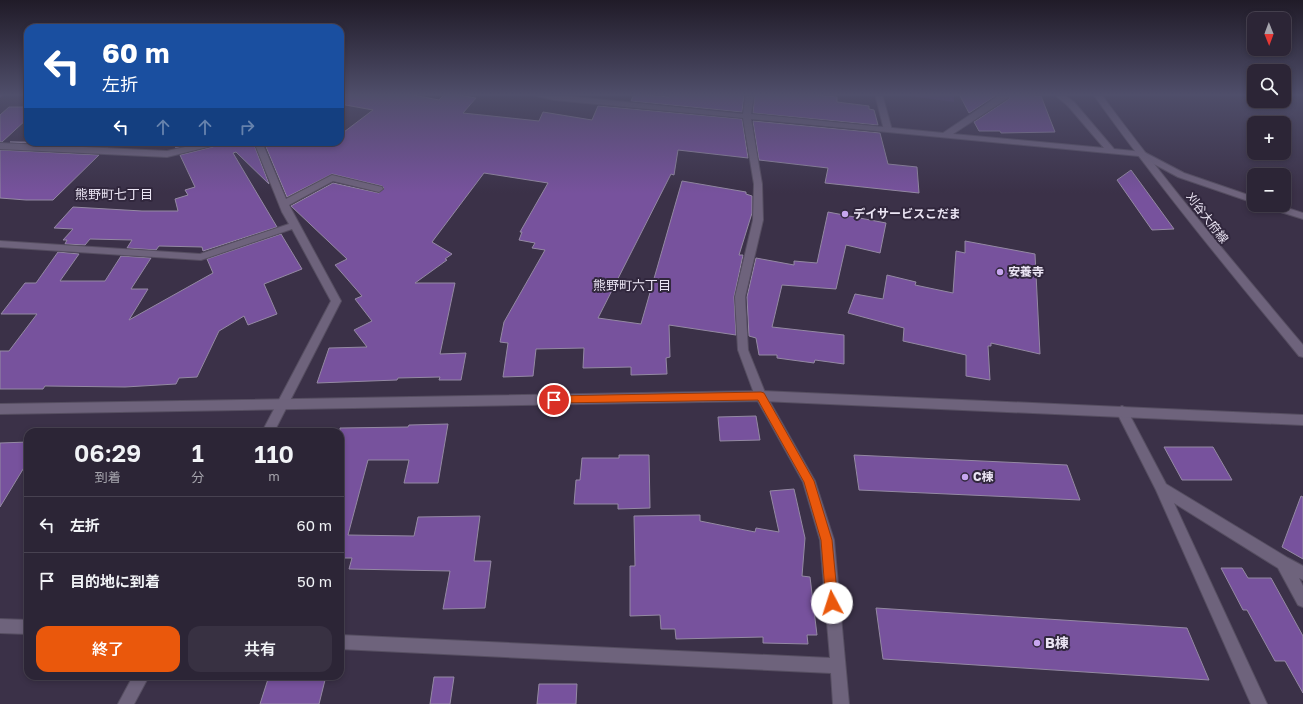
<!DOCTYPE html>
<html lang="ja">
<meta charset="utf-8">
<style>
body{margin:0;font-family:"Golos Text","Noto Sans JP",sans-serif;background:#383142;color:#f1f3f6;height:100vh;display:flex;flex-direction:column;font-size:15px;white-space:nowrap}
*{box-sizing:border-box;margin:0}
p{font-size:13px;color:#a6a5ad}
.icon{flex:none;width:22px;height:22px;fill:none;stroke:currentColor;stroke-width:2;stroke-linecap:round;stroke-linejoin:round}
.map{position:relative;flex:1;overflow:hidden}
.panel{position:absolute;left:24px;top:428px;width:320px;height:252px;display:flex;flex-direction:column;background:#2c2536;border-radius:12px;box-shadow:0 2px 6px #0003,0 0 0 1px #484251}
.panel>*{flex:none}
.guide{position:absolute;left:24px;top:24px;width:320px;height:122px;border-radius:12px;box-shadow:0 2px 6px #0003,0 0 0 1px #484251;background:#1a4fa0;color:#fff;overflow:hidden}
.needle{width:26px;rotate:179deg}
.tools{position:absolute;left:1247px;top:12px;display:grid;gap:8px}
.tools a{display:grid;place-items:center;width:44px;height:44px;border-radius:8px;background:#2c2536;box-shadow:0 2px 6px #0003,0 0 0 1px #484251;font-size:20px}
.pin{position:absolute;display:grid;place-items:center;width:34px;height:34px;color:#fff;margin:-17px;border:2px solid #fff;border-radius:50%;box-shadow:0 1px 4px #0007}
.me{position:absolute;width:44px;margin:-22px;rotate:355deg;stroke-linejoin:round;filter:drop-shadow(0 0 3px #0008)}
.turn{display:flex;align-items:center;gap:14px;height:84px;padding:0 12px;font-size:18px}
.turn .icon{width:52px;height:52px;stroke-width:2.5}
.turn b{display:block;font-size:28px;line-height:34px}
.lanes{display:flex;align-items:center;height:38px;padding:0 12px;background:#0003;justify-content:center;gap:20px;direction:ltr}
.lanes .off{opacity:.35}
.eta{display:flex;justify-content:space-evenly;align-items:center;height:68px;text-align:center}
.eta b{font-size:24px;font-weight:600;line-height:28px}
.button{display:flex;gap:8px;margin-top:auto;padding:8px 12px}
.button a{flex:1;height:46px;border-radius:12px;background:#ea580c;color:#fff;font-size:16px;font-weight:600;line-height:46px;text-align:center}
.button a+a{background:#383142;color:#f1f3f6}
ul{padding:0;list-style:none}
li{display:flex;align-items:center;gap:12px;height:56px;padding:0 12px;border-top:1px solid #484251}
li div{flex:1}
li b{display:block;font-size:15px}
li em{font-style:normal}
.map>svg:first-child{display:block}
</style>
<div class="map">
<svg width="1303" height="704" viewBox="0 0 1303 704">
<rect width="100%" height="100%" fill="#3b3148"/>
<polygon fill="#513270" points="894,94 954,94 954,102"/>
<g fill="#77529d" stroke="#9489a3">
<polygon points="340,94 408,94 439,100 445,94 453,94 476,98 463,113 539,121 543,112 592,120 598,106 742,119 748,158 678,150 674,175 671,174 598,318 641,324 682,181 746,192 746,194 752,196 752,213 739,255 743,255 734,297 736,335 669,325 670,357 666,358 667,374 631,375 631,367 583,368 584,348 536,349 533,376 503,377 508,343 500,342 504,322 545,250 532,248 535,243 519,240 522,232 520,232 548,183 484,173 432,242 452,254 445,259 447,260 415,283 455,283 440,354 466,353 461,380 439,380 440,377 398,378 397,380 317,383 329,348 367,347 354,330 372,321 355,299 362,296 335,265 347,259 291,206 333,183 379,193 384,188 382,186 332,174 287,197 264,142 340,142 340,135 373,110 340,104"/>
<polygon points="634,94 669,97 670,94 744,94 742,112 631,101"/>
<polygon points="755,94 805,94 837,97 837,102 869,106 869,109 874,110 878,125 753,113"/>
<polygon points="959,94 998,94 969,113"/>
<polygon points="1010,94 1034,94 1034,96 1041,96 1055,132 1001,133 1000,131 979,131 974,122 1009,99"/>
<polygon points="9,107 28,107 28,118 2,142 0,142 0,115"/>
<polygon points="753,121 880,133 888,164 917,167 919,193 825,183 828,168 759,160"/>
<polygon points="10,142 113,142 108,147"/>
<polygon points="173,142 200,142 176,148"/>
<polygon points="222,142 253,142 269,184 236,152 233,153 277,227 203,251 202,247 159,246 156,250 127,248 132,240 90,239 85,245 65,244 67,240 63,240 73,229 54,228 73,207 142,211 178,211 175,199 188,195 185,190 195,187 180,155 220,145"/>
<polygon points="0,150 99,155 53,200 26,200 0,198"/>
<polygon points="1131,170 1174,229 1152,230 1117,180"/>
<polygon points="828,212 886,223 880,253 846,245 836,289 782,285 772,327 844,335 844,364 815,360 814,363 777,358 777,355 759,355 756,338 749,336 747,297 756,258 794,265 794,261 817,263"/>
<polygon points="281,234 302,269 264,284 277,314 248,325 244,316 219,331 197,377 179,378 176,384 125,387 45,386 43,389 0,389 0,351 9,351 37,314 1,314 25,283 36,283 58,252 79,254 60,281 105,281 121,256 151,258 131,289 148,289 129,320 213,273 207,259"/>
<polygon points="965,241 1035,254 1040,354 991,343 991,346 988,346 990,380 966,376 966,355 903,341 904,328 848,313 855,294 883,299 887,275 916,282 915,285 953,293 956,251 965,253"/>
<polygon points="756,416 760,440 720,441 718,417"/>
<polygon points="448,424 438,483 404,483 409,460 368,460 348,535 414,536 418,517 480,516 474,561 491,561 485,608 443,609 450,571 349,569 352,558 340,558 340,428 408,427 409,425"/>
<polygon points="28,442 28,461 0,507 0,443"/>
<polygon points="1164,447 1213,447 1232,480 1182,480"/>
<polygon points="619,455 649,455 650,508 618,509 618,504 574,504 576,480 580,480 582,458 619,458"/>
<polygon points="854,455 1067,465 1080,500 859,490"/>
<polygon points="794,489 805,538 802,576 810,577 817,635 807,635 808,644 763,643 763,637 676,639 675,629 661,629 660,615 630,616 630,566 635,566 634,516 700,515 700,521 755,532 756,528 779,532 770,491"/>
<polygon points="1301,496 1303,497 1303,559 1282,547"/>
<polygon points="1221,568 1242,568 1248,578 1271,578 1303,636 1303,693 1285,661 1275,661 1247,610 1243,610"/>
<polygon points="876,608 1187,628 1209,680 883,659"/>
<polygon points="269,676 326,676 319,704 260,704"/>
<polygon points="434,677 454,677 450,704 430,704"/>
<polygon points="539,684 577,684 576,704 537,704"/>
</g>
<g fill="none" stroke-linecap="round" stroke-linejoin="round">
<defs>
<polygon id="service" points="875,94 882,94 892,130 891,132 888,132 884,130"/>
<g id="minor">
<polygon points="528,94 547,94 743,114 746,94 754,94 751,114 943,133 1001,94 1009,94 1008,98 953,134 1104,148 1068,106 1054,94 1063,94 1074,102 1114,149 1144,152 1184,173 1254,197 1254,203 1178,177 1139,156 751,119 762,184 763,220 745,297 748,350 766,395 815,481 834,540 849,704 833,704 831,673 340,649 340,635 830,658 820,540 803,482 755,396 738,350 735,297 753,220 754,184 743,118 554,100"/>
<polygon points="207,142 221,142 220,144 167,157 0,149 0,143 167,151"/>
<polygon points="254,142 262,142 286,199 332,175 382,187 383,189 379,192 333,181 289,205 341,301 274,432 262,432 331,301 292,229 201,260 0,247 0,241 200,254 289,224 282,212"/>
<polygon points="1263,205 1278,205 1303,213 1303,219 1265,207"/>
<polygon points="1122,406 1126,408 1166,484 1288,558 1303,566 1303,580 1299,578 1303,586 1303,607 1298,605 1278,568 1174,503 1267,704 1251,704 1156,490 1116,411 1118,408"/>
<polygon points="0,619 28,620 28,634 0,633"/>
<polygon points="133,676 149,676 134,704 118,704"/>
</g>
<polygon id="tertiary" points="761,391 1303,415 1303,425 761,401 0,414 0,404"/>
<path id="secondary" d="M1093,94h8c64,87 133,169 202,251v12l-4,-1c-71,-86 -141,-171 -206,-262z"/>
<polygon id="primary" points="0,94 5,94 0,97"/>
</defs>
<use href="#service" stroke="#564e61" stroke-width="2"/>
<use href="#minor" stroke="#564e61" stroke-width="2"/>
<use href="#tertiary" stroke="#564e61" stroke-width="2"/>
<use href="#secondary" stroke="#564e61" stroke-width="2"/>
<use href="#primary" stroke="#564e61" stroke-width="2"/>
<use href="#service" fill="#6e637c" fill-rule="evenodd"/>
<use href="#minor" fill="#6e637c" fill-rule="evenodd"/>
<use href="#tertiary" fill="#6e637c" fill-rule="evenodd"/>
<use href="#secondary" fill="#6e637c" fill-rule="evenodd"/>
<use href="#primary" fill="#a083c0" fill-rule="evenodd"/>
</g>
<linearGradient id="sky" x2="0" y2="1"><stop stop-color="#201b28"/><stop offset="0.49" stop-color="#4f4e6a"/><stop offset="1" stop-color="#4f4e6a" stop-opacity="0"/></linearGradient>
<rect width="1303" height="193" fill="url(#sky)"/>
<polygon fill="#ea580c" stroke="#983908" points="761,392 764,393 814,481 832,540 838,603 836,607 832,609 828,607 826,603 821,540 804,482 758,400 554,403 550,402 549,400 550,397 554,396"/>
<g fill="#c7a6ef" stroke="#31273d" stroke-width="1.5">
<circle cx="845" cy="214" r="4"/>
<circle cx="1000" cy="272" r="4"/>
<circle cx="965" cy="477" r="4"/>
<circle cx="1037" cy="643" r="4"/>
</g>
<g text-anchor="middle" stroke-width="4" stroke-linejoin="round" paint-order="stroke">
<g font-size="12" font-weight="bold" fill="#ebe5f4" stroke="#31273d" text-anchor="start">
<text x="853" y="218">デイサービスこだま</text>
<text x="1008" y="276">安養寺</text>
<text x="973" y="481">C棟</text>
</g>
<g font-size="12" fill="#ebe5f4" stroke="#31273d">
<text transform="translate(1207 218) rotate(52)" y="4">刈谷大府線</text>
</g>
<g font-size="13" fill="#ebe5f4" stroke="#31273d">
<text x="114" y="199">熊野町七丁目</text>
<text x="632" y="290">熊野町六丁目</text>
</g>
<g font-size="14" font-weight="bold" fill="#ebe5f4" stroke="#31273d" text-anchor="start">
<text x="1045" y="648">B棟</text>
</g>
</g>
</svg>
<div class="tools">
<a><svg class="needle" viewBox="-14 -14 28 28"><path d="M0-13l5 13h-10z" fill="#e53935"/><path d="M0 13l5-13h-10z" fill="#a6a5ad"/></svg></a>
<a><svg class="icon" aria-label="search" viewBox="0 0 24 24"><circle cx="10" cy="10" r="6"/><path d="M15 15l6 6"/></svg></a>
<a>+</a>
<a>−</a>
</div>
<div class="pin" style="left:554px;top:400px;background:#d93025"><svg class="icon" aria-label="arrive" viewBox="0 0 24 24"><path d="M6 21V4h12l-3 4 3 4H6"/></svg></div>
<svg class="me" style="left:832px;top:603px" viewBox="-20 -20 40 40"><circle r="19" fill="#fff"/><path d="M0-13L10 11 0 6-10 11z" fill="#ea580c"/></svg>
<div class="guide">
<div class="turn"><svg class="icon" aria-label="left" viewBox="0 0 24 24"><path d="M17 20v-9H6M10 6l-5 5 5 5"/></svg><div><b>60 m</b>左折</div></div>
<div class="lanes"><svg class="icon" aria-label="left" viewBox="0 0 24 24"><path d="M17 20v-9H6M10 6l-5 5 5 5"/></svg><svg class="icon off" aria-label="ahead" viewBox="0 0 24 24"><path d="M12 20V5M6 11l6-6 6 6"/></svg><svg class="icon off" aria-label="ahead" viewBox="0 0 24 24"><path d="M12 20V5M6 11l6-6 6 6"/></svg><svg class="icon off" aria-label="right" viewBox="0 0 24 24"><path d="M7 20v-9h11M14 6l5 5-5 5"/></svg></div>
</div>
<section class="panel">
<div class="eta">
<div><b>06:29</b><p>到着</p></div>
<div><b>1</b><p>分</p></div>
<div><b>110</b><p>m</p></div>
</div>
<ul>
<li><svg class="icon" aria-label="left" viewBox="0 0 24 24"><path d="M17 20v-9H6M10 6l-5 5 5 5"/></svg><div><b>左折</b></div><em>60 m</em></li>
<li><svg class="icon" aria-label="arrive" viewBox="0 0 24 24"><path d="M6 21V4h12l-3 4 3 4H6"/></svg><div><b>目的地に到着</b></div><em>50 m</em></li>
</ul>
<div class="button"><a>終了</a><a>共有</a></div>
</section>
</div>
